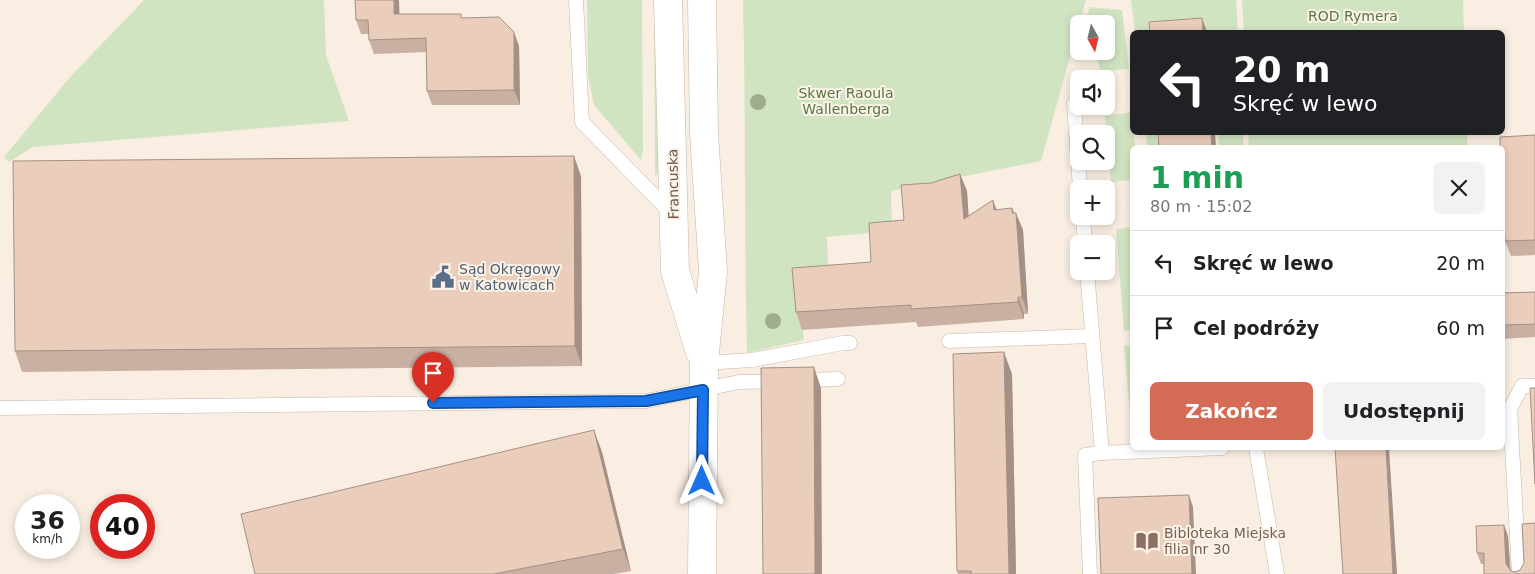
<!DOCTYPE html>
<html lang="pl">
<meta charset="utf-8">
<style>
body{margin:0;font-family:"DejaVu Sans",sans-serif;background:#f2f2f2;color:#202124;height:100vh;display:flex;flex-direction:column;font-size:19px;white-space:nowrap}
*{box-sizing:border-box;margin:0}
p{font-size:16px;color:#757577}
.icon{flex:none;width:28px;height:28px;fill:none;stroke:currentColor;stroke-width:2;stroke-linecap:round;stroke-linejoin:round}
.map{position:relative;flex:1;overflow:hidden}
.details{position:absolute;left:1130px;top:145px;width:375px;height:305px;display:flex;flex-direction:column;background:#fff;border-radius:8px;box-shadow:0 2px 8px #0003}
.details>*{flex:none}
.hud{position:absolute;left:1130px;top:30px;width:375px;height:105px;border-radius:8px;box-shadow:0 2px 8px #0003;background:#202124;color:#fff;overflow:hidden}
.needle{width:32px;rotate:172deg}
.controls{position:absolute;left:1070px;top:15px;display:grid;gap:10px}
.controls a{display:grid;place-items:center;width:45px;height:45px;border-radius:8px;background:#fff;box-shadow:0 2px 8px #0003;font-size:25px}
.speed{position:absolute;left:15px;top:494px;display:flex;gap:10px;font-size:25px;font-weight:700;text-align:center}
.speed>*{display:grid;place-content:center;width:65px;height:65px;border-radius:50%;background:#fff;box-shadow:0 2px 8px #0003;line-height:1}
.speed small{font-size:12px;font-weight:400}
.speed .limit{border:8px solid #d22;background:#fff;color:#111}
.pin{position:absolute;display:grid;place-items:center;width:42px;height:42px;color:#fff;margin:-51px -21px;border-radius:50% 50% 50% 0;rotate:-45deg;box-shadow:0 0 5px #0007}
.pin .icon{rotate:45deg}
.me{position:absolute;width:55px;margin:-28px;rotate:0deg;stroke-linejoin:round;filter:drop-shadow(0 0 4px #0008)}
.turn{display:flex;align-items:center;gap:18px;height:105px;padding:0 20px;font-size:22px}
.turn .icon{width:65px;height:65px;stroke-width:2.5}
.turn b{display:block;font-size:35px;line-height:42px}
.round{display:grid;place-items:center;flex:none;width:52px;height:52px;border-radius:8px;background:#f2f2f2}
.summary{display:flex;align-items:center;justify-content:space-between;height:85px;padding:0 20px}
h1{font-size:30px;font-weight:700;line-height:38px;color:#1e9e55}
.button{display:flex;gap:10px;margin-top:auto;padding:10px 20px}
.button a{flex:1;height:58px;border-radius:8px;background:#d56b54;color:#fff;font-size:20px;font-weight:700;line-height:58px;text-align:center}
.button a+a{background:#f2f2f2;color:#202124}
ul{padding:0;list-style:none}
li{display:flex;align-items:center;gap:15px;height:65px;padding:0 20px;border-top:1px solid #e0e0e0}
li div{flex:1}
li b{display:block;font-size:19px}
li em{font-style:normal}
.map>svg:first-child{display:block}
</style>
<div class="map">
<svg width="1535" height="574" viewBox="0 0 1535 574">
<rect width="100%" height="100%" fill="#f9eee1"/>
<g fill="#d1e4c2">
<polygon points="144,0 324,0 326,55 349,121 33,147 9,162 4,157 71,76"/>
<polygon points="587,0 642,0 643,152 641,160 594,105 588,75"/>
<polygon points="654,0 659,0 660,175 655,175"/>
<path d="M743,0h343l-45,161 -150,30 1,40 -65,6 2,45 -31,2 6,56 -57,13c-3,-118 -1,-235 -4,-353z"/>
<polygon points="1131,0 1236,0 1238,32 1211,32 1210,30 1176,32 1135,32"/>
<polygon points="1242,0 1463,0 1464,32 1244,32"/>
<polygon points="1090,7 1122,10 1129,69 1101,71 1094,51 1106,51 1106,24 1084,24"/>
<polygon points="1132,112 1135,147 1132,148 1132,180 1111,182 1105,116"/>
<polygon points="1146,133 1157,133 1159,147 1147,147"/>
<polygon points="1218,133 1243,133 1243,147 1219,147"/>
<polygon points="1248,133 1467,133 1467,147 1249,147"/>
<polygon points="1132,227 1132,330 1124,331 1116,229"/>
<polygon points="1132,345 1132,414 1130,413 1124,346"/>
</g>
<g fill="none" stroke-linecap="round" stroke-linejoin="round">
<defs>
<g id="service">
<polyline points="576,0 582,122 671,213"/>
<polyline points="1074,103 1080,189"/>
<polyline points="1083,216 1085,244"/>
<polyline points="1087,271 1102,453 1222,448"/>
<polyline points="949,341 1092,336"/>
<polyline points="704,363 752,360 843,343 850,343"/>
<polyline points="801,380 838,379"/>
<polyline points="0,408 646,401 739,382 780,381"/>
<polyline points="1256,448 1277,574"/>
<polyline points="1090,574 1085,455 1102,453"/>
<polyline points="1519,574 1510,409 1522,386 1535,386"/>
</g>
<g id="tertiary">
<polyline points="668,0 675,271 700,352"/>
<polyline points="702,574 704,363 713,271 704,133 702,0"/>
</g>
</defs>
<use href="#service" stroke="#c7b6aa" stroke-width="15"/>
<use href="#tertiary" stroke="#c7b6aa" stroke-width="29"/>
<use href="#service" stroke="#fff" stroke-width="14"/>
<use href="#tertiary" stroke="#fff" stroke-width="28"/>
</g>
<g fill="#a0ad8d">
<circle cx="758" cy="102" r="8"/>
<circle cx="773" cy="321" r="8"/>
</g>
<g fill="#cab0a2">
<polygon points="355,0 399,0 399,14 463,18 519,46 520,105 432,105 427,91 427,52 374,54 369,40 369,34 361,34 356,20"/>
<polygon points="1535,135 1535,255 1511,256 1505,241"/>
<polygon points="960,174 967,191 968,216 996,210 1012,208 1023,230 1028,314 1024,314 1024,319 918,327 916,322 802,330 796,312 871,262 931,183"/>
<polygon points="581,176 582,366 22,372 15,351"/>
<polygon points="1535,292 1535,337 1502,339 1502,293"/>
<polygon points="1012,374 1016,574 958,574 957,571"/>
<polygon points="602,452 631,571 614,574 255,574"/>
<polygon points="1508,536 1511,571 1535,574 1484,574 1484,564 1481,564 1477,553"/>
</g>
<g fill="#a49084">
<polygon points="394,0 399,0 400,29 394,14"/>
<polygon points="1202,18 1207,32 1203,32"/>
<polygon points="514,32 519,46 520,105 514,90"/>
<polygon points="1211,132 1215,132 1216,148 1212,148"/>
<polygon points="574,156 581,176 582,366 575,346"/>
<polygon points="960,174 967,191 970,236 964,219"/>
<polygon points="993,200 999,217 994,210"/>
<polygon points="1012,208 1017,224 1016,213 1023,230 1028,314 1022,297"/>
<polygon points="1018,297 1024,314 1024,319 1018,302"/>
<polygon points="1004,352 1012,374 1016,574 1009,574"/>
<polygon points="814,367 821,388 822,574 815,574"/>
<polygon points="594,430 602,452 631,571 623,549"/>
<polygon points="1386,448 1389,448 1397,574 1393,574"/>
<polygon points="1189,495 1193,507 1196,574 1192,574"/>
<polygon points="1504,525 1508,536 1510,574 1506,564"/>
</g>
<g fill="#ebcdbc" stroke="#a49084">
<polygon points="355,0 394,0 394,14 461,14 461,18 499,17 514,32 514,90 427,91 426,38 369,40 368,20 356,20"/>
<polygon points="1202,18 1203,32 1150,32 1149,22"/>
<polygon points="1158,132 1211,132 1212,148 1159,148"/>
<polygon points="1535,135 1535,240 1505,241 1502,189 1502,148 1500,148 1500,137"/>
<polygon points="574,156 575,346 15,351 13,161"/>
<polygon points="960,174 964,219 993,200 994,210 1012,208 1012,213 1016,213 1022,297 1018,297 1018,302 911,309 911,305 796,312 792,268 871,262 869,223 904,220 901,185 931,183"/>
<polygon points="1535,292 1535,324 1502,325 1502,293"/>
<polygon points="1004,352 1009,574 971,574 971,571 957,571 953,354"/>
<polygon points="814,367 815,574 763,574 761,368"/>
<polygon points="1530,388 1535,388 1535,484"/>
<polygon points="594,430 623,549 494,574 255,574 241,514"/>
<polygon points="1335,448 1386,448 1393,574 1343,574"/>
<polygon points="1189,495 1192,574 1101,574 1098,498"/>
<polygon points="1535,523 1535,574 1484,574 1484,553 1477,553 1476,526 1504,525 1506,564 1511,571 1515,572 1520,570 1524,563 1522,524"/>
</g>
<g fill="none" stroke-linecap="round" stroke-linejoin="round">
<defs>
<polyline id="route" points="433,403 646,401 703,390 702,481"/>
</defs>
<use href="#route" stroke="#114b97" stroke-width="12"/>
<use href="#route" stroke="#1a73e8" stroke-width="9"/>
</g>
<defs>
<symbol id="civic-bare" viewBox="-9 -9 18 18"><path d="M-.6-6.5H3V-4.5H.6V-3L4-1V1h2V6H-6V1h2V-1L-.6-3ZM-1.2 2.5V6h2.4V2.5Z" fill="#5c6f8a" stroke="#fcf3e7" stroke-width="2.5" paint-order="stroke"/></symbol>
<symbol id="library-bare" viewBox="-9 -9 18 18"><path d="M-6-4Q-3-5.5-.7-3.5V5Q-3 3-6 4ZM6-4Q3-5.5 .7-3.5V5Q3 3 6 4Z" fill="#8d6e63" stroke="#fcf3e7" stroke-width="2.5" paint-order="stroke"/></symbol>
</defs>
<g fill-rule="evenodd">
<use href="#civic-bare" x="427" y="261" width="32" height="32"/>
<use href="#library-bare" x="1131" y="525" width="32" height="32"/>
</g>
<g text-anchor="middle" stroke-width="4" stroke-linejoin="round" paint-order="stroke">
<g font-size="14" fill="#577748" stroke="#fcf3e7">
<text x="1353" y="21">ROD Rymera</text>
<text x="846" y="98">Skwer Raoula<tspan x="846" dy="16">Wallenberga</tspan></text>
</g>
<g font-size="14" fill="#6d564b" stroke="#fcf3e7">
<text transform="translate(673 184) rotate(-91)" y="5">Francuska</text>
</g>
<g font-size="14" fill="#4e5e75" stroke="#fcf3e7" text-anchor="start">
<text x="459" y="274">Sąd Okręgowy<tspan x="459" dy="16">w Katowicach</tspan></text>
</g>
<g font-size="14" fill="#785e54" stroke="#fcf3e7" text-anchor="start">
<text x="1164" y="538">Bibloteka Miejska<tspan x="1164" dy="16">filia nr 30</tspan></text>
</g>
</g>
</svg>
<div class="controls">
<a><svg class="needle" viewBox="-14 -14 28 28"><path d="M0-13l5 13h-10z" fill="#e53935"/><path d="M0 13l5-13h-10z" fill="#757577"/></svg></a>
<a><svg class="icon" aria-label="sound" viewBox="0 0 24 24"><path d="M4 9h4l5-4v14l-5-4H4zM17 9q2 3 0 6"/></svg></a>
<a><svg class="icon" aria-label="search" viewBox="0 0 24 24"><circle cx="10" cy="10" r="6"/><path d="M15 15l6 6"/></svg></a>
<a>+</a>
<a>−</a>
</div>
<div class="speed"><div>36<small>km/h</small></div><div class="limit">40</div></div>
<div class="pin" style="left:433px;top:403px;background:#d93025"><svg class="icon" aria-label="arrive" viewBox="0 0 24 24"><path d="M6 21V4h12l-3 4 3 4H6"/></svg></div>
<svg class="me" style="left:702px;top:481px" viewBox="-20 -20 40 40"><path d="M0-17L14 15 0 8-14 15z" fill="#1a73e8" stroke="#fff" stroke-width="4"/></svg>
<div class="hud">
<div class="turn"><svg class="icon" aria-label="left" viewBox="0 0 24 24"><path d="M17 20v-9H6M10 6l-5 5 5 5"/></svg><div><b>20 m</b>Skręć w lewo</div></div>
</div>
<section class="details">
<div class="summary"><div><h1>1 min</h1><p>80 m · 15:02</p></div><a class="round"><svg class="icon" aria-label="close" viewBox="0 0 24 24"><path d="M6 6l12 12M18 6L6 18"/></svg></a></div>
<ul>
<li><svg class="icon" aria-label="left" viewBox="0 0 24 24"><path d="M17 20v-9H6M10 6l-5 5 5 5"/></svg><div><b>Skręć w lewo</b></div><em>20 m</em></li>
<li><svg class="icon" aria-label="arrive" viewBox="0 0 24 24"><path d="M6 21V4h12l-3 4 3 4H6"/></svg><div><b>Cel podróży</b></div><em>60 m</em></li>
</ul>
<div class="button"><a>Zakończ</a><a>Udostępnij</a></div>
</section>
</div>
